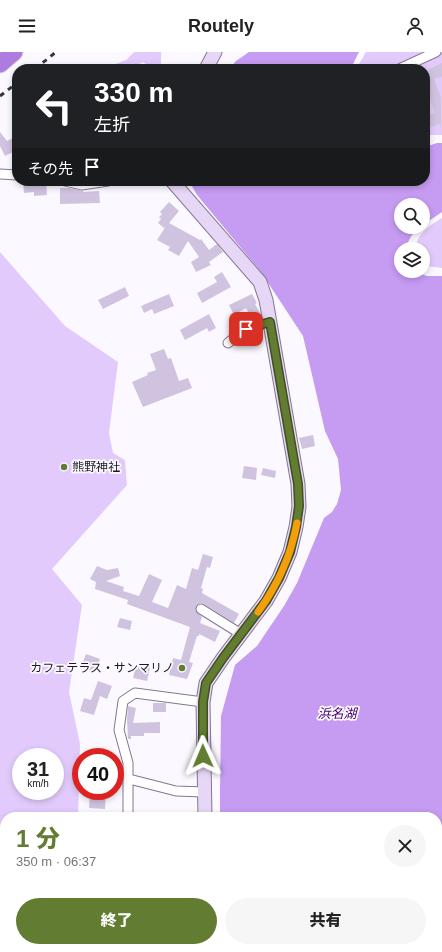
<!DOCTYPE html>
<html lang="ja">
<meta charset="utf-8">
<style>
body{margin:0;font-family:Arial,"Noto Sans JP",sans-serif;background:#f6f6f6;color:#222;height:100vh;display:flex;flex-direction:column;font-size:15px;white-space:nowrap}
*{box-sizing:border-box;margin:0}
p{font-size:13px;color:#767676}
.icon{flex:none;width:22px;height:22px;fill:none;stroke:currentColor;stroke-width:2;stroke-linecap:round;stroke-linejoin:round}
.map{position:relative;flex:1;overflow:hidden}
.panel{position:absolute;left:0px;top:760px;width:442px;height:140px;display:flex;flex-direction:column;background:#fff;border-radius:16px 16px 0 0;box-shadow:0 2px 6px #0003}
.panel>*{flex:none}
.guide{position:absolute;left:12px;top:12px;width:418px;height:122px;border-radius:16px;box-shadow:0 2px 6px #0003;background:#202124;color:#fff;overflow:hidden}
.tools{position:absolute;left:394px;top:146px;display:grid;gap:8px}
.tools a{display:grid;place-items:center;width:36px;height:36px;border-radius:50%;background:#fff;box-shadow:0 2px 6px #0003;font-size:20px}
.speed{position:absolute;left:12px;top:696px;display:flex;gap:8px;font-size:20px;font-weight:700;text-align:center}
.speed>*{display:grid;place-content:center;width:52px;height:52px;border-radius:50%;background:#fff;box-shadow:0 2px 6px #0003;line-height:1}
.speed small{font-size:10px;font-weight:400}
.speed .limit{border:6px solid #d22;background:#fff;color:#111}
.pin{position:absolute;display:grid;place-items:center;width:34px;height:34px;color:#fff;margin:-17px;border-radius:8px;box-shadow:0 2px 6px #0006}
.me{position:absolute;width:44px;margin:-22px;rotate:359deg;stroke-linejoin:round;filter:drop-shadow(0 0 3px #0008)}
.turn{display:flex;align-items:center;gap:14px;height:84px;padding:0 16px;font-size:18px}
.turn .icon{width:52px;height:52px;stroke-width:2.5}
.turn b{display:block;font-size:28px;line-height:34px}
.then{display:flex;align-items:center;height:38px;padding:0 16px;background:#0003;gap:8px;font-size:15px}
.round{display:grid;place-items:center;flex:none;width:42px;height:42px;border-radius:21px;background:#f6f6f6}
.headline{display:flex;align-items:center;justify-content:space-between;height:68px;padding:0 16px}
h1{font-size:24px;font-weight:800;line-height:30px;color:#627d31}
.button{display:flex;gap:8px;margin-top:auto;padding:8px 16px}
.button a{flex:1;height:46px;border-radius:24px;background:#627d31;color:#fff;font-size:16px;font-weight:800;line-height:46px;text-align:center}
.button a+a{background:#f6f6f6;color:#222}
header{display:flex;justify-content:space-between;align-items:center;height:52px;padding:0 16px;background:#fff;font-size:18px;font-weight:800}
.map>svg:first-child{display:block}
</style>
<header><svg class="icon" aria-label="menu" viewBox="0 0 24 24"><path d="M4 6h16M4 12h16M4 18h16"/></svg>Routely<svg class="icon" aria-label="person" viewBox="0 0 24 24"><circle cx="12" cy="8" r="4"/><path d="M4 21q1-7 8-7t8 7"/></svg></header>
<div class="map">
<svg width="442" height="900" viewBox="0 0 442 900">
<rect width="100%" height="100%" fill="#fbf9ff"/>
<g fill="#e2cbfc" fill-rule="evenodd">
<polygon points="134,0 161,0 161,17 151,17 149,14 143,10 129,17 102,17 126,8"/>
<polygon points="366,0 442,0 442,83 425,83 425,17 356,17"/>
<path d="M442,166v50l-16,-2 -3,-2v-15h-7c0,-15 14,-24 26,-31z"/>
<path d="M0,200l65,74 53,36 -9,71 4,20 12,7 2,25 -75,84 30,36 -13,87 11,52 -2,73h-73v130h68v5h-73zM21,705h34v34h-34z"/>
</g>
<g fill="#c69bf2">
<polygon points="249,0 359,0 352,14 345,17 229,17 236,9"/>
<path d="M437,91h5v69l-19,13v-20h-22v22h19c-7,5 -12,13 -14,22h-5v22h13l13,5h15v676h-175l-2,-5h172v-130h-217v-26l1,-75 14,-51 22,-19 27,-40 13,-23 27,-65 8,-6 5,-8 4,-14 -3,-31 -13,-28 -22,-95 -42,-64 -64,-77 -8,-14h236v-34z"/>
</g>
<g fill="#d0c3e0">
<polygon points="442,11 442,25 434,27 441,46 441,77 440,72 428,76 425,64 435,61 425,35 425,19"/>
<polygon points="0,80 7,89 17,84 17,98 5,104 0,94"/>
<polygon points="23,129 46,129 47,143 34,144 34,140 24,141"/>
<polygon points="60,136 69,136 83,139 83,140 99,139 100,151 60,152"/>
<polygon points="169,150 179,159 169,171 200,188 201,187 209,198 217,192 223,200 209,210 211,213 196,220 191,210 199,205 188,189 179,204 168,198 170,195 157,188 166,174 164,176 158,171 161,167 159,165 162,162 160,160"/>
<polygon points="222,220 231,235 202,251 197,241 217,230 214,225"/>
<polygon points="125,235 129,244 103,257 98,248"/>
<polygon points="169,242 174,254 154,262 152,257 144,261 141,254"/>
<polygon points="252,242 257,251 255,252 260,261 261,266 253,269 246,256 234,263 229,253"/>
<polygon points="209,262 216,276 209,280 207,276 185,288 180,278"/>
<polygon points="164,297 168,307 171,306 179,329 188,326 192,336 143,355 132,330 148,323 147,321 156,318 150,302"/>
<polygon points="313,383 315,394 302,397 299,386"/>
<polygon points="244,414 257,416 256,428 242,426"/>
<polygon points="263,416 276,419 275,426 261,423"/>
<polygon points="203,502 213,505 210,516 207,515 201,536 203,537 202,541 239,562 234,571 204,552 201,551 196,554 196,559 202,565 200,571 220,579 215,590 199,582 199,584 197,584 189,610 193,611 187,627 169,623 173,606 181,608 190,575 127,552 128,548 95,537 96,530 90,527 97,514 107,518 118,516 120,524 106,529 124,535 123,539 139,544 149,522 162,528 152,550 168,556 177,533 186,537 192,516 198,518"/>
<polygon points="120,566 132,569 130,578 117,575"/>
<polygon points="86,602 100,607 95,620 81,615"/>
<polygon points="136,613 150,616 147,629 133,626"/>
<polygon points="98,629 112,634 107,647 100,644 94,663 80,659 84,646 91,648"/>
<rect x="153" y="651" width="13" height="9"/>
<polygon points="128,654 136,656 133,671 160,670 160,681 144,681 144,684 131,684 131,687 128,687 127,667"/>
<polygon points="92,697 106,698 106,705 91,705"/>
<polygon points="90,739 106,739 105,757 89,756"/>
</g>
<g fill="none" stroke-linecap="round" stroke-linejoin="round">
<defs>
<g id="street">
<polyline points="399,17 436,0"/>
<polyline points="0,122 17,123"/>
<polyline points="65,129 82,133 108,129"/>
<polyline points="228,291 245,277 270,270"/>
<polyline points="201,557 241,582"/>
<polyline points="129,727 176,739 204,740"/>
<polyline points="128,765 128,711 119,678 123,649 135,641 203,650"/>
</g>
<g id="secondary">
<polyline points="206,17 215,0"/>
<polyline points="172,129 260,230 266,248 298,432 299,455 296,475 290,500 279,526 266,549 223,606 206,631 203,650 205,765"/>
<polyline points="109,900 113,895"/>
</g>
<polyline id="highway" points="0,12 14,0"/>
</defs>
<use href="#street" stroke="#847792" stroke-width="11"/>
<use href="#secondary" stroke="#847792" stroke-width="15"/>
<use href="#highway" stroke="#d6d5d7" stroke-width="19"/>
<use href="#street" stroke="#fff" stroke-width="9"/>
<use href="#secondary" stroke="#e7d7f6" stroke-width="13"/>
<use href="#highway" stroke="#ae7be0" stroke-width="17"/>
<g stroke="#39353f" stroke-width="3" stroke-dasharray="5 5" stroke-linecap="butt">
<polyline points="35,17 56,0"/>
<polyline points="0,44 17,31"/>
</g>
</g>
<g fill="none" stroke-linecap="round" stroke-linejoin="round">
<defs>
<polyline id="route" points="203,704 203,650 206,631 223,606 266,549 279,526 290,500 296,475 299,454 298,432 270,270 246,277"/>
</defs>
<use href="#route" stroke="#405120" stroke-width="10"/>
<use href="#route" stroke="#627d31" stroke-width="7"/>
<path stroke="#f59e0b" stroke-width="7" d="M258,560c19,-26 33,-56 39,-89"/>
</g>
<g fill="#627d31" stroke="#fbf9ff" stroke-width="1.5">
<circle cx="64" cy="415" r="4"/>
<circle cx="182" cy="616" r="4"/>
</g>
<g text-anchor="middle" stroke-width="3.5" stroke-linejoin="round" paint-order="stroke">
<g font-size="12" fill="#1c1722" stroke="#fbf9ff" text-anchor="start">
<text x="72" y="419">熊野神社</text>
<text x="174" y="620" text-anchor="end">カフェテラス・サンマリノ</text>
</g>
<g font-size="13" font-style="italic" fill="#45016e" stroke="#fbf9ff">
<text x="337" y="666">浜名湖</text>
</g>
</g>
</svg>
<div class="tools">
<a><svg class="icon" aria-label="search" viewBox="0 0 24 24"><circle cx="10" cy="10" r="6"/><path d="M15 15l6 6"/></svg></a>
<a><svg class="icon" aria-label="layers" viewBox="0 0 24 24"><path d="M12 4l9 5-9 5-9-5zM3 14l9 5 9-5"/></svg></a>
</div>
<div class="speed"><div>31<small>km/h</small></div><div class="limit">40</div></div>
<div class="pin" style="left:246px;top:277px;background:#d93025"><svg class="icon" aria-label="arrive" viewBox="0 0 24 24"><path d="M6 21V4h12l-3 4 3 4H6"/></svg></div>
<svg class="me" style="left:203px;top:704px" viewBox="-20 -20 40 40"><path d="M0-17L14 15 0 8-14 15z" fill="#627d31" stroke="#fff" stroke-width="4"/></svg>
<div class="guide">
<div class="turn"><svg class="icon" aria-label="left" viewBox="0 0 24 24"><path d="M17 20v-9H6M10 6l-5 5 5 5"/></svg><div><b>330 m</b>左折</div></div>
<div class="then">その先<svg class="icon" aria-label="arrive" viewBox="0 0 24 24"><path d="M6 21V4h12l-3 4 3 4H6"/></svg></div>
</div>
<section class="panel">
<div class="headline"><div><h1>1 分</h1><p>350 m · 06:37</p></div><a class="round"><svg class="icon" aria-label="close" viewBox="0 0 24 24"><path d="M6 6l12 12M18 6L6 18"/></svg></a></div>
<div class="button"><a>終了</a><a>共有</a></div>
</section>
</div>
